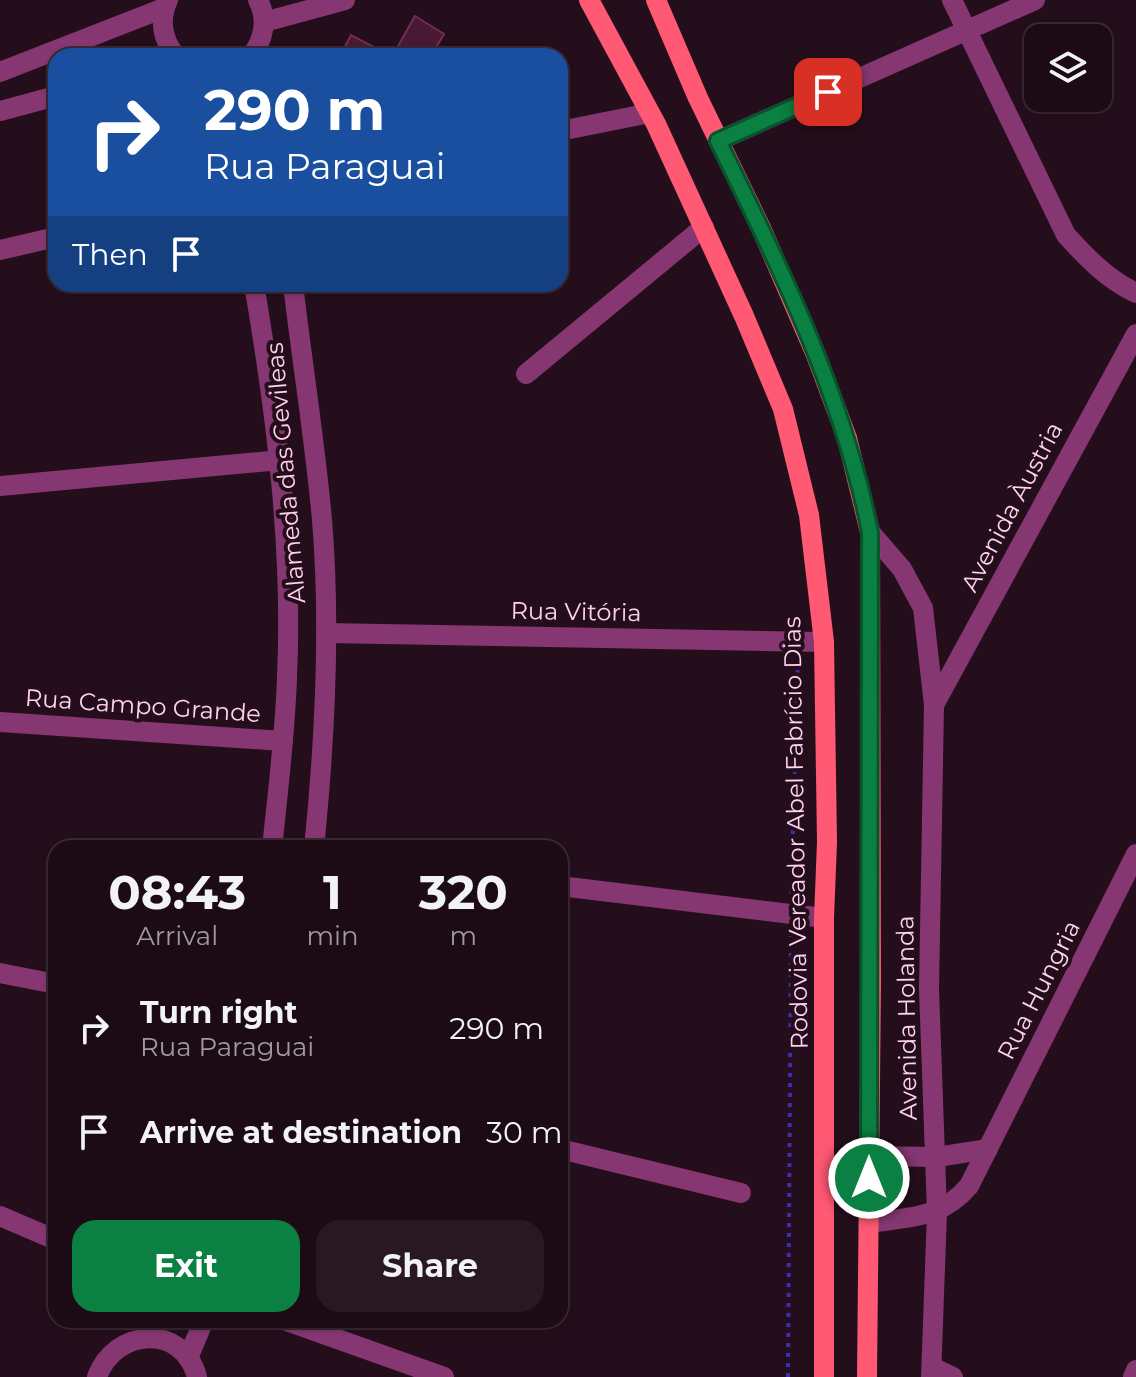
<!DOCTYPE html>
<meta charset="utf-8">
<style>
body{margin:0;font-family:Montserrat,sans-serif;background:#291822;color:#f1f3f6;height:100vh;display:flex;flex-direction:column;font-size:30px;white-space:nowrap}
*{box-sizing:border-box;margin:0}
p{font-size:26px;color:#a09aa0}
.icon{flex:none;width:44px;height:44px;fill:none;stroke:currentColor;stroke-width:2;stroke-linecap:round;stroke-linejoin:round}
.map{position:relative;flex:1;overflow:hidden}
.side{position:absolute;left:48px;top:840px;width:520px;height:488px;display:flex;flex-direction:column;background:#1c0a15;border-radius:24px;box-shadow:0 2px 6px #0004,0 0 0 2px #3a2b34}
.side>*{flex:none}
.hud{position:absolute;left:48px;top:48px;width:520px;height:244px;border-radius:24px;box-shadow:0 2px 6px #0004,0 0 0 2px #3a2b34;background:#1a4fa0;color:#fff;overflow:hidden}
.tools{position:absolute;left:1024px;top:24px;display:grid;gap:16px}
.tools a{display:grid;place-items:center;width:88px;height:88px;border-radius:16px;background:#1c0a15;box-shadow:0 2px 6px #0004,0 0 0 2px #3a2b34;font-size:40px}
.pin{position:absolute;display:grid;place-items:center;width:68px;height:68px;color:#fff;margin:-34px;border-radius:16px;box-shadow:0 4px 12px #0006}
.me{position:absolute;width:88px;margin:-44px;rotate:0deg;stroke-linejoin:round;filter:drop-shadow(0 0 6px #0008)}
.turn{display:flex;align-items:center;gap:28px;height:168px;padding:0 24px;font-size:36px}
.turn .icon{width:104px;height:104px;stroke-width:2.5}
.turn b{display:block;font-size:56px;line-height:68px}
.then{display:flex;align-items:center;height:76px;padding:0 24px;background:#0003;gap:16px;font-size:30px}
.eta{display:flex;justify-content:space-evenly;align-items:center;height:136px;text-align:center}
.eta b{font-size:48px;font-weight:700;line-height:56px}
.primary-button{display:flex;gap:16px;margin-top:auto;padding:16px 24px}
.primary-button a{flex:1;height:92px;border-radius:24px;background:#0b8043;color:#fff;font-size:32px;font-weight:700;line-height:92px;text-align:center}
.primary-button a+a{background:#291822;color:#f1f3f6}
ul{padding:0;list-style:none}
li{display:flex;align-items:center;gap:24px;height:104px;padding:0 24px}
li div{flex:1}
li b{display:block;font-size:30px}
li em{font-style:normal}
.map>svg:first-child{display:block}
</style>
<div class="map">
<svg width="1136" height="1377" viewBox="0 0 1136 1377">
<rect width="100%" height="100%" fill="#250e1c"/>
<polygon fill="#471934" stroke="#742b55" stroke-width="2" points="415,16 444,34 431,56 340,56 351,35 387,54 397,48"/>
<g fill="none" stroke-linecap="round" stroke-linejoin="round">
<g stroke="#412bba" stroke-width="4" stroke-dasharray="4 6" stroke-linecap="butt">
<polyline points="791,894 798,662"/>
<polyline points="788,1377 791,934"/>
</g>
<g stroke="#863772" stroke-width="20">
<path d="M168,0c-9,19 -6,40 8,56"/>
<path d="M952,0l114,235c21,23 41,44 70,58"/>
<polyline points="264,22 345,0"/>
<path d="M251,56c13,-16 17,-37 7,-56"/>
<polyline points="0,72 164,8"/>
<polyline points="0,111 56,96"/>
<polyline points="560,131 650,113"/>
<polyline points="718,141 1035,0"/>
<polyline points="0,250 56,237"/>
<path d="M254,284c22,130 39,262 33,394 -2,57 -9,113 -15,170"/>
<path d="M293,284c9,78 22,157 29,236 9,108 3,220 -8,328"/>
<polyline points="526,374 704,227"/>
<polyline points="0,486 281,460"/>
<polyline points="870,532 902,569 923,608 934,705 929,989 937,1212 931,1377"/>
<polyline points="326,633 824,642"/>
<polyline points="934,705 1136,334"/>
<polyline points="0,722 283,741"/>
<polyline points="560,886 824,918"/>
<polyline points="0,973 56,984"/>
<polyline points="560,1149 741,1193"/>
<polyline points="869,1156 937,1157 988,1149"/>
<polyline points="0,1216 56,1240"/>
<path d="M869,1223c40,-6 72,-4 100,-37l167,-332"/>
<polyline points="284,1320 444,1377"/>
<polyline points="188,1358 204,1320"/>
<polyline points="932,1367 953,1377"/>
<path d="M97,1377c18,-49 86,-54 100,0"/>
<polyline points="1133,1377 1136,1370"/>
</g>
<g stroke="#ff5973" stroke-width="20">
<polyline points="589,0 656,124 744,316 783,409 809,515 824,642 827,842 824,918 824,1377"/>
<polyline points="656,0 698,98 761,228 816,355 847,438 870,532 871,982 867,1377"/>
</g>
</g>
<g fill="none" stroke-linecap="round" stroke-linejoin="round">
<defs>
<path id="route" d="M828,92l-110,49c62,125 125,254 152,391l-1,646"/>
</defs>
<use href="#route" stroke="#07532c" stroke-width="20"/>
<use href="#route" stroke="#0b8043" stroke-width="14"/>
</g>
<g text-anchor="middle" stroke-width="8" stroke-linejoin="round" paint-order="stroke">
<g font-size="24" fill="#ffd2f0" stroke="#250e1c">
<text transform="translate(286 473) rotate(-95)" y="8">Alameda das Gevileas</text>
<text transform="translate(1012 507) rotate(-62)" y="8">Avenida Àustria</text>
<text transform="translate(576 612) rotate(1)" y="8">Rua Vitória</text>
<text transform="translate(143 706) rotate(4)" y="8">Rua Campo Grande</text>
<text transform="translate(796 833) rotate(-91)" y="8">Rodovia Vereador Abel Fabrício Dias</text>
<text transform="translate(1039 990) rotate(-63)" y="8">Rua Hungria</text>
<text transform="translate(907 1018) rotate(-91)" y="8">Avenida Holanda</text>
</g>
</g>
</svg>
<div class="tools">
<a><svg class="icon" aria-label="layers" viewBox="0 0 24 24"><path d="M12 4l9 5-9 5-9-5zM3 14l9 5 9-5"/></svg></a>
</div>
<div class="pin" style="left:828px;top:92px;background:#d93025"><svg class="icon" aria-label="arrive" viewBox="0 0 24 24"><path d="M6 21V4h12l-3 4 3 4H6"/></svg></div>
<svg class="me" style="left:869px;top:1178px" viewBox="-20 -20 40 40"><circle r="17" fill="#0b8043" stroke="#fff" stroke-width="3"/><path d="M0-11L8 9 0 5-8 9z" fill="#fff"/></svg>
<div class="hud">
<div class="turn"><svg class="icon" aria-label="right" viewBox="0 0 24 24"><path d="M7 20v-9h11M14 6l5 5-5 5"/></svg><div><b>290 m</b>Rua Paraguai</div></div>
<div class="then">Then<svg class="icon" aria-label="arrive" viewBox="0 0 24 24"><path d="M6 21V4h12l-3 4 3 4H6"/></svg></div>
</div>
<section class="side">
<div class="eta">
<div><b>08:43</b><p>Arrival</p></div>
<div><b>1</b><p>min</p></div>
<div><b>320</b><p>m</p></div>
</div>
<ul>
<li><svg class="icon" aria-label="right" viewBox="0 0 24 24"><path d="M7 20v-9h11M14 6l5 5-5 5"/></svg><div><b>Turn right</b><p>Rua Paraguai</p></div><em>290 m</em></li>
<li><svg class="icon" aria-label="arrive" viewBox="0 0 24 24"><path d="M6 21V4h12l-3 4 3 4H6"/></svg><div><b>Arrive at destination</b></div><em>30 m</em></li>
</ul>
<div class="primary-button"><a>Exit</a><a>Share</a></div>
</section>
</div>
